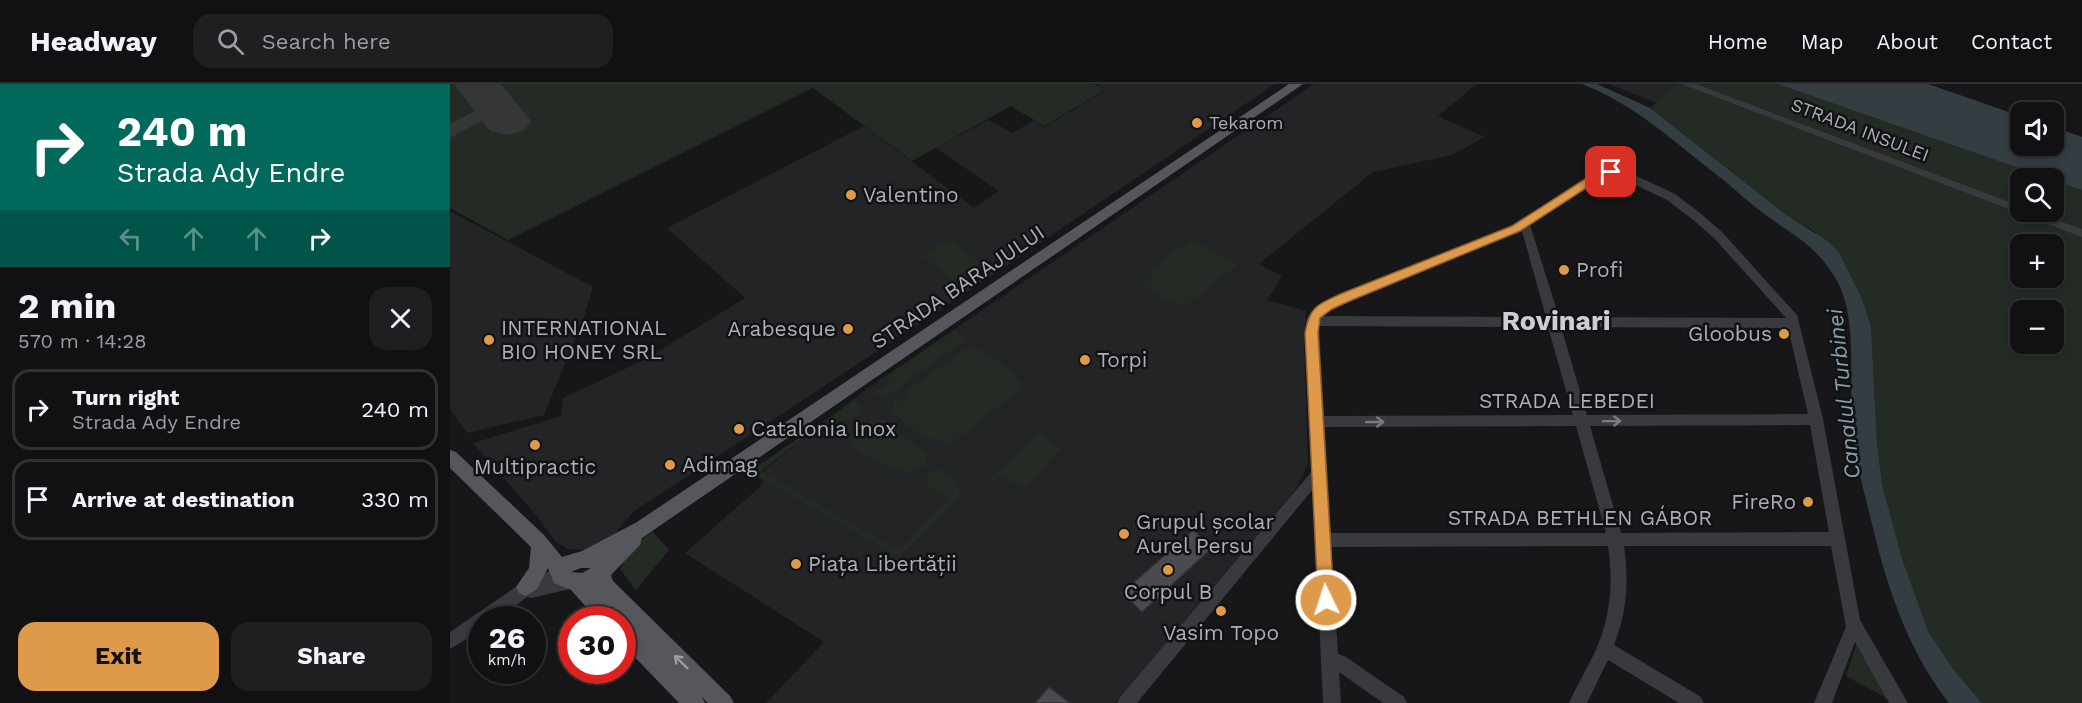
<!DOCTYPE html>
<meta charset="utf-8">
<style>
body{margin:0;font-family:"Work Sans",sans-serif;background:#1e1f21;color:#f1f3f6;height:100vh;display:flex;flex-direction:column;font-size:22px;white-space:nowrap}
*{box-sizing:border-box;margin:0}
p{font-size:20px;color:#9c9da0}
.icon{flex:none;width:33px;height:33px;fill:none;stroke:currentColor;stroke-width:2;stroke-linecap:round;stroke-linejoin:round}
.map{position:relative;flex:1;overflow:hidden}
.panel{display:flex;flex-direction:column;background:#111113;width:450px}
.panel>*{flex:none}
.banner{background:#00695c;color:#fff;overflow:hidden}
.controls{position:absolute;left:1560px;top:18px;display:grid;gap:12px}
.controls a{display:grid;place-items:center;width:54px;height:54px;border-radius:12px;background:#111113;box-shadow:0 3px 9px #0003,0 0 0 2px #303133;font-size:30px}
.speed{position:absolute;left:18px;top:522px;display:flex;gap:12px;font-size:30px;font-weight:700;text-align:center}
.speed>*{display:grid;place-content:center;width:78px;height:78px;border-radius:50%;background:#111113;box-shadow:0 3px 9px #0003,0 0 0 2px #303133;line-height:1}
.speed small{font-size:15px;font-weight:400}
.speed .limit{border:9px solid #d22;background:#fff;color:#111}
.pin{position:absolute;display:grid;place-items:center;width:51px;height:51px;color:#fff;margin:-26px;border-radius:12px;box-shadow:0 3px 9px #0006}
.me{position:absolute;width:66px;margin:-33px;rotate:356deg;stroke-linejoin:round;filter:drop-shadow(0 0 4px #0008)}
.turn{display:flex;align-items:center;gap:21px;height:126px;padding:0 18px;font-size:27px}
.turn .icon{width:78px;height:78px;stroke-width:2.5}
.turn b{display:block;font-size:42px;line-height:51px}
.lanes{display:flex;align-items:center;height:57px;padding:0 18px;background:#0003;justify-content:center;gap:30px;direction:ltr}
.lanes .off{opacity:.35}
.round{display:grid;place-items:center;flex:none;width:63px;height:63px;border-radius:18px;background:#1e1f21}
.summary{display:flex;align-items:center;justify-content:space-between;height:102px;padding:0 18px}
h1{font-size:36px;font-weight:700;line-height:45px}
.button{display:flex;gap:12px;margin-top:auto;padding:12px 18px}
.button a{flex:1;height:69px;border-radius:18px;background:#de9a4a;color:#111;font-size:24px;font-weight:700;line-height:69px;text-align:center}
.button a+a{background:#1e1f21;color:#f1f3f6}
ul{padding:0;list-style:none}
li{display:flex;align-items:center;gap:18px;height:81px;margin:0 12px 9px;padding:0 6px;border:3px solid #303133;border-radius:18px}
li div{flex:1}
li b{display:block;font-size:22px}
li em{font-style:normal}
header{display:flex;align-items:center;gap:36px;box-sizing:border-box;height:84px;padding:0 30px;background:#111113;border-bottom:2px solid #303133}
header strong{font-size:28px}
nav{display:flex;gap:33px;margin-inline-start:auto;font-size:21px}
.search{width:420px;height:54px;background:#1e1f21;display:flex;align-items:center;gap:15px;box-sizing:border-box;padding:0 21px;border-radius:18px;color:#9c9da0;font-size:22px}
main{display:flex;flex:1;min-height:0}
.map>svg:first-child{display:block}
</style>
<header>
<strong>Headway</strong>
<div class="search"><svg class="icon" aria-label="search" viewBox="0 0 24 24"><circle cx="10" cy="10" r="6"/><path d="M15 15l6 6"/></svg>Search here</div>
<nav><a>Home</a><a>Map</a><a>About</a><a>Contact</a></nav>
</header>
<main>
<section class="panel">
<div class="banner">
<div class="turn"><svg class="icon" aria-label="right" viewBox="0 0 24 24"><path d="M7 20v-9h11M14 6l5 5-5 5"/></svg><div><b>240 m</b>Strada Ady Endre</div></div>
<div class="lanes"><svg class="icon off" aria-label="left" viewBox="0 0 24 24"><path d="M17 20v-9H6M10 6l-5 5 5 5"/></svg><svg class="icon off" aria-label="ahead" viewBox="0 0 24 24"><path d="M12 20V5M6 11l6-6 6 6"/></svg><svg class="icon off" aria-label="ahead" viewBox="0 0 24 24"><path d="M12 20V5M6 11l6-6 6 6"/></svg><svg class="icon" aria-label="right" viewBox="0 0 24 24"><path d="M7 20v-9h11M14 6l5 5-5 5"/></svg></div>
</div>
<div class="summary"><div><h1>2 min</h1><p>570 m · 14:28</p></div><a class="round"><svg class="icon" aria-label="close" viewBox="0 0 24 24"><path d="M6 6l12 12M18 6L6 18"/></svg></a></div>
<ul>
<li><svg class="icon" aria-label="right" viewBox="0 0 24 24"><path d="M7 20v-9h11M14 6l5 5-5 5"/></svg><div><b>Turn right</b><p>Strada Ady Endre</p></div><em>240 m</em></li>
<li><svg class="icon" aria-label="arrive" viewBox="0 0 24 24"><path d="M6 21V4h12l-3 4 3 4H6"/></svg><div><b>Arrive at destination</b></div><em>330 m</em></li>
</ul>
<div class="button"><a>Exit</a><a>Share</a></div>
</section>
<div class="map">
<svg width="1632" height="619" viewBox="0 0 1632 619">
<rect width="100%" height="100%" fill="#171719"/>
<g fill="#232426">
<polygon points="646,0 825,0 549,187 183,428 156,460 137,466 118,465 105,457 86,431 23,359 111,332 113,314 196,275 295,214 217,144 414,42 524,124 549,107 486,64 538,36 563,49 584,36 594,43 656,6"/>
<polygon points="864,0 1031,0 1025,1 988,32 1035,53 1002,71 923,88 809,180 832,192 817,216 856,227 854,258 858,380 846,405 665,619 316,619 374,558 235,469 312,401 314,386 415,306"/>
<polygon points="1159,0 1226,0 1230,2 1212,21"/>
<polygon points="0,127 143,203 134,233 94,331 17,349 0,325"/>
</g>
<g fill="#242a24" fill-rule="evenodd">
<polygon points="0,0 644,0 655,6 594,42 561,22 462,77 363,4 58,156 0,124"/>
<path d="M1227,0h100l272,94h-29v34h34v-32l28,10v513h-100l-28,-33 -26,-39 -12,-30 -27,-82 -7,-34 -5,-42 -6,-116 -57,-96 -29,-17 -135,-106zM1570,160h34v34h-34zM1570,226h34v34h-34z"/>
<polygon points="742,155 787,181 734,223 721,215 717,217 694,202 693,199 704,190 699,186"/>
<polygon points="499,156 531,179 504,196 472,172"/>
<polygon points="504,246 516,255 443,308 433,312 422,310 441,297 436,293 486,259 489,261 497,255 494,253"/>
<path d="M525,264c11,2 44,28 47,38l-2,4 -71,55 -11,-6 -14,-1 -32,-25 -1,-4 5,-10 6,3 6,-4 -6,-4 61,-44z"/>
<path d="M405,316l6,7c-4,16 -19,14 -32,12l-68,52 139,80 48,-52 -20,-13 -2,-4 3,-9c14,-8 22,1 31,12l-1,12 -60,60 -146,-83v-5z"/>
<path d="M424,335l10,1 41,33 2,7c-12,29 -59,-2 -75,-15l-1,-9 11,-13z"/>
<polygon points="588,349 611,365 573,404 549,391 544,396 543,393 547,389"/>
<polygon points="202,447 219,466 186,506 170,485 182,464"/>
<polygon points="1407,558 1446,619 1396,592"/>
</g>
<g fill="#343d42">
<path d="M1132,0h15l53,24 135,106 44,28 10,11 23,46 9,28 6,116 5,42 20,74 26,72 26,39 28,33h-33c-44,-56 -64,-123 -80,-191 -6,-25 -13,-51 -16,-76 -6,-47 7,-116 -17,-157 -20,-33 -37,-40 -66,-61 -19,-13 -35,-29 -53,-43 -44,-34 -83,-71 -135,-91z"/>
<polygon points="1327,0 1478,0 1570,32 1570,62 1604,62 1604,43 1632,53 1632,106"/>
</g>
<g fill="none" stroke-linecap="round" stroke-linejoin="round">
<polygon fill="#343638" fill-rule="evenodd" points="45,16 52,18 54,22 52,26 0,54 0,40"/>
<polygon fill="#343638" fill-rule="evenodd" points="4,0 51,0 81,37 74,47 57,51 40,47"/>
</g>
<g fill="#494b4e" stroke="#313235" stroke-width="1.5">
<polygon points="743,446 763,463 692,528 672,509"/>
<polygon points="599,603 620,619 585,619"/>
</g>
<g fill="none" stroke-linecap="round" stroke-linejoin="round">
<g fill="#393a3d" fill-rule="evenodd">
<polygon points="1232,0 1246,0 1570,122 1570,128 1584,128 1632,145 1632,153"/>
<path d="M1165,85l13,3 47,22 25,19 22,19 75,83 26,104 37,201 48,83h-19l-34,-61 -23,61h-18l32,-76 -15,-81h-207c5,35 3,66 -10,99l87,52 3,6h-25l-71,-43 -21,43h-18c7,-16 16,-31 24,-47 17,-35 21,-71 15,-110l-277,1 7,107 8,3 58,40 3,6h-24l-44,-31 2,31h-18l-10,-214 -176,214h-20l3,-6 193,-227 -7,-149 4,-8 13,-11 189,-76 85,-54zM1165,91l52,25 25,19 22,19 72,80 -227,-1 -29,-92 74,-48zM1072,147l24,86 -224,-1 9,-8zM869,242l229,1 25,88 -249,1zM1111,243l227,1 20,86 -221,1zM1360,341l19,107 -208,1 -31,-107zM1126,342l30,107h-275l-6,-106z"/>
<polygon points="110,483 116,485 117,492 123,491 129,493 131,498 129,503 81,514 77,513 46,536 32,536 32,546 0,565 0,548 73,498"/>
</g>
<path fill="#55575c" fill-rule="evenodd" d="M839,0h14l-661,454 -2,7 -29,30 2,6 117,115 4,7h-26l-6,-6 3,6h-26l-57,-59v-23l8,3 -18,-18 10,14h-24l-27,-30 -17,-7 -6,-15 -11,21 -11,7 -7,-3 -3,-6 13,-19 2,-21 -81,-79v-18l6,2 88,83 18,22 20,-6 55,-29zM131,484h10l-9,5 -11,-1z"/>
</g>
<defs><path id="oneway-shaft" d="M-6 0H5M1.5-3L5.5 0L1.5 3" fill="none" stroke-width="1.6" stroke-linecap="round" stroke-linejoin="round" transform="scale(1.5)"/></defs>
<g stroke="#787b80">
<use href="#oneway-shaft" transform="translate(1162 337) rotate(-1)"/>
<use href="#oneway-shaft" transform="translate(925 338)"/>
</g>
<use stroke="#9a9ea5" href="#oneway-shaft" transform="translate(231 578) rotate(-136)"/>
<path fill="#de9a4a" stroke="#906430" stroke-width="1.5" d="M1161,84l5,4 -16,7 -80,52 -168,69 -20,9 -12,9 -2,15 16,267 -2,6 -6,2 -6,-2 -2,-6 -13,-267c5,-28 14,-29 38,-40l169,-67 81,-52z"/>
<g fill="#de9a4a" stroke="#121214" stroke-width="2">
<circle cx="747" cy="39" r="6"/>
<circle cx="401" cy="111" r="6"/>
<circle cx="1114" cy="186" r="6"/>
<circle cx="398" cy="245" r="6"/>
<circle cx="1334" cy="250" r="6"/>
<circle cx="39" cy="256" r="6"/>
<circle cx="635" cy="276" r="6"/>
<circle cx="289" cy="345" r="6"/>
<circle cx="85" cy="361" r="6"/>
<circle cx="220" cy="381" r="6"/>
<circle cx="1358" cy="418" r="6"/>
<circle cx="674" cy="450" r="6"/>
<circle cx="346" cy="480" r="6"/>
<circle cx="718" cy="486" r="6"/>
<circle cx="771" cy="527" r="6"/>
</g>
<g text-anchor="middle" stroke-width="5" stroke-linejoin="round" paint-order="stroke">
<g font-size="18" fill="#abb0b7" stroke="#121214" text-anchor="start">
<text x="759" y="45">Tekarom</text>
</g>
<g font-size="18" fill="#abb0b7" stroke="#121214">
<text transform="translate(1410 46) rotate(21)" y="6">STRADA INSULEI</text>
</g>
<g font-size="21" fill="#abb0b7" stroke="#121214" text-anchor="start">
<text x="413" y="118">Valentino</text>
<text x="1126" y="193">Profi</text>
<text x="51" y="251">INTERNATIONAL<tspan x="51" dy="24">BIO HONEY SRL</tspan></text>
<text x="386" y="252" text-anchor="end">Arabesque</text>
<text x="1322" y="257" text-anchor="end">Gloobus</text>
<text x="647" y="283">Torpi</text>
<text x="301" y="352">Catalonia Inox</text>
<text x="232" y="388">Adimag</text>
<text x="85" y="390" text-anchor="middle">Multipractic</text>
<text x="1346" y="425" text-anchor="end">FireRo</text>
<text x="686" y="445">Grupul școlar<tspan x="686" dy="24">Aurel Persu</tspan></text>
<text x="358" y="487">Piața Libertății</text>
<text x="718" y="515" text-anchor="middle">Corpul B</text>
<text x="771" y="556" text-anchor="middle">Vasim Topo</text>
</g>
<g font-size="21" fill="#abb0b7" stroke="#121214">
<text transform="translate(508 203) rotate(-34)" y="7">STRADA BARAJULUI</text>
<text x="1117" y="324">STRADA LEBEDEI</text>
<text x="1130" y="441">STRADA BETHLEN GÁBOR</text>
</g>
<g font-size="22" font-style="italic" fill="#86a0ae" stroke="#121214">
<text transform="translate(1393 310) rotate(-96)" y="8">Canalul Turbinei</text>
</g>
<g font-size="27" font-weight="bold" fill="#cbcfd4" stroke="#121214">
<text x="1106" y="246">Rovinari</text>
</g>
</g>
</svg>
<div class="controls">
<a><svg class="icon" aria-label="sound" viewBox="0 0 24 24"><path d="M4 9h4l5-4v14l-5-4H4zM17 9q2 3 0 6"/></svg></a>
<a><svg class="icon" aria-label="search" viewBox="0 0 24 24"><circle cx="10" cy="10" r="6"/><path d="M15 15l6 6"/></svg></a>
<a>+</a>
<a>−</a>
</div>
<div class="speed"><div>26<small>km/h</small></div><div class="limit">30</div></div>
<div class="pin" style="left:1161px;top:88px;background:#d93025"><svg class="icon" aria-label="arrive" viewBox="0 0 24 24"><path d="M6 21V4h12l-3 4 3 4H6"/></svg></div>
<svg class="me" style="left:876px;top:516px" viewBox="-20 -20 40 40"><circle r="17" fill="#de9a4a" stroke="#fff" stroke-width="3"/><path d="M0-11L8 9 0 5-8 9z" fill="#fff"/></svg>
</div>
</main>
